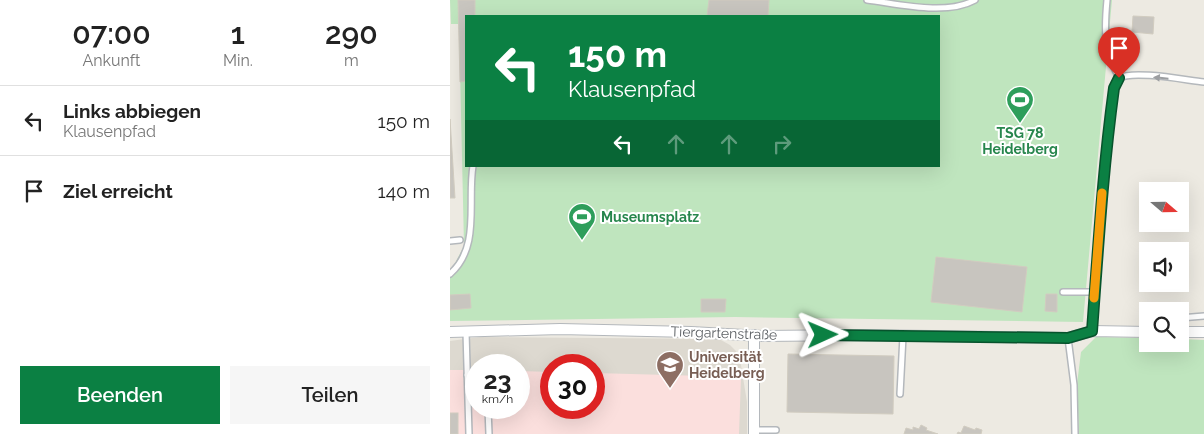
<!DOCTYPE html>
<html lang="de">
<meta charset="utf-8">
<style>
body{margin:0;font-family:Raleway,sans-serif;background:#f6f6f6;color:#222;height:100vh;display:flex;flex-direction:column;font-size:19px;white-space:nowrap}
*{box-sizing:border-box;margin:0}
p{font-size:16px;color:#767676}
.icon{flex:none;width:28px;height:28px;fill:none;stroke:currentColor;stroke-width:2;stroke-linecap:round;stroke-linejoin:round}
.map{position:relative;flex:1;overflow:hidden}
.details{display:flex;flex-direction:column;background:#fff;width:450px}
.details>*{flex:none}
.guide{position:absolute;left:15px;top:15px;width:475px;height:152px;border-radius:0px;box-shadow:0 5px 20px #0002;background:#0b8043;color:#fff;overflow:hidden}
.needle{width:32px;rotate:110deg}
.fabs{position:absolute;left:689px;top:182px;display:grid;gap:10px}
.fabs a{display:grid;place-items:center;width:50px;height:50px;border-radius:0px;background:#fff;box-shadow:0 5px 20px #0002;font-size:25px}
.speed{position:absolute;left:15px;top:354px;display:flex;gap:10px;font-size:25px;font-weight:700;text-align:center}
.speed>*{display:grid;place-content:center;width:65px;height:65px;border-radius:50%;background:#fff;box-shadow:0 5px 20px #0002;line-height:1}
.speed small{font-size:12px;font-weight:400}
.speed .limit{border:8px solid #d22;background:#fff;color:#111}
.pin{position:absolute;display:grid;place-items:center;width:42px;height:42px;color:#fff;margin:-51px -21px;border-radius:50% 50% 50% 0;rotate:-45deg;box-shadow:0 0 5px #0007}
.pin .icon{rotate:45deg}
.me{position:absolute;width:55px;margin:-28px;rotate:89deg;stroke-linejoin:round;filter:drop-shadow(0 0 4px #0008)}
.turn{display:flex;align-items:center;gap:18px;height:105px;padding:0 20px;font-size:22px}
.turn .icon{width:65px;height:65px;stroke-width:2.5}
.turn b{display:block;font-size:35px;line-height:42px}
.lanes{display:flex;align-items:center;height:48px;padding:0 20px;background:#0003;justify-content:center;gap:25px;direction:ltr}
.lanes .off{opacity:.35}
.eta{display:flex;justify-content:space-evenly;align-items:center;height:85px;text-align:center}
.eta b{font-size:30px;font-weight:600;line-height:35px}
.button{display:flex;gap:10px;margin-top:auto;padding:10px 20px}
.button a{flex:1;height:58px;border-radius:0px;background:#0b8043;color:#fff;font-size:20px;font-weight:600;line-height:58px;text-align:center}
.button a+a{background:#f6f6f6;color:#222}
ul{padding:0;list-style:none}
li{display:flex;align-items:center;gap:15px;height:70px;padding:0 20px;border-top:1px solid #e0e0e0}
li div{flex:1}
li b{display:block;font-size:19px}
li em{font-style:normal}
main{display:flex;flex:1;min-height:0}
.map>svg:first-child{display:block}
</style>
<main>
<section class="details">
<div class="eta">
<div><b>07:00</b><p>Ankunft</p></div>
<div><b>1</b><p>Min.</p></div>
<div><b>290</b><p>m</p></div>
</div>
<ul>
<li><svg class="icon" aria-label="left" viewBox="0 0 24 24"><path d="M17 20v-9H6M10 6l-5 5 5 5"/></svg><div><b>Links abbiegen</b><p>Klausenpfad</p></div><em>150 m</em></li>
<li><svg class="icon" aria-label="arrive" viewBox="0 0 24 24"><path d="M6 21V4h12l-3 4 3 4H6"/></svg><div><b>Ziel erreicht</b></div><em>140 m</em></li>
</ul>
<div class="button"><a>Beenden</a><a>Teilen</a></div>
</section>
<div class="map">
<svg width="754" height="434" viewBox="0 0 754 434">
<rect width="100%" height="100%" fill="#edeae2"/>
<path fill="#ddd9d0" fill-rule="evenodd" d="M30,337l239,2 11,6 6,6 4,8 7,43v32h-297v-93zM26,365h43v43h-43zM101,365h43v43h-43z"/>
<polygon fill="#fbdfdd" points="0,370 26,370 26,408 69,408 69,371 101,372 101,408 144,408 144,373 291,377 289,434 0,434"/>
<g fill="#bfe5be" fill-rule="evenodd">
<path d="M0,0h662l-29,322 -348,-5 -285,4v-51l3,-3 11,-21 -5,-222h-8zM16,16h473v150h-473z"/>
<polygon points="646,337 697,338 698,344 730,344 730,339 754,340 754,434 629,434 627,384 631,352"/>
</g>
<g fill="#c8c5bf" stroke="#d1ccc0">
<polygon points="8,0 25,0 25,16 16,16 16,81 10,82"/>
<polygon points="259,0 319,0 318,16 257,16"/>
<polygon points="683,16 704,17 703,34 682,32"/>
<polygon points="0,119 5,198 0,198"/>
<polygon points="486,257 577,267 572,312 481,302"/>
<polygon points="20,294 21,308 0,310 0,295"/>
<polygon points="596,294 607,294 607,312 595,311"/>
<polygon points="251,299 276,299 275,312 251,312"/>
<polygon points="338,354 444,356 443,414 337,412"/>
<rect x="0" y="413" width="8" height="21"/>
<polygon points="471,425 477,428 476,430 488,434 454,434 456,428 463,430 463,427 469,429"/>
<polygon points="514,426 525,430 526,428 532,430 531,434 507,434 508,432 511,433"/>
</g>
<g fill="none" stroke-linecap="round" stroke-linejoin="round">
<defs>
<g id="lane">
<path d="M417,0c32,4 79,16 108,0"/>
<path d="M657,0c-3,32 -3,49 12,78"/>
<path d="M669,78c15,-8 66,2 85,4"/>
<polyline points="0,241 10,240"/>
<path d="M0,274c31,-27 17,-73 23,-108"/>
<polyline points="613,292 645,292"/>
<polyline points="730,318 754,316"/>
<path d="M642,331c6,-82 11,-163 22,-243l5,-10"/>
<polyline points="16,332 19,434"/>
<polyline points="618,338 624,385 625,434"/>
<polyline points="17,375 26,375"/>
<polyline points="450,394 453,336"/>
<polyline points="38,408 39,434"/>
<polyline points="304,430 326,430"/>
</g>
<g id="street">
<polyline points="0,332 110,329 241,332 312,336 413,335 618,338 642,331 698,332"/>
<polyline points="730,332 754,332"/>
<polyline points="304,434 304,335"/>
</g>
</defs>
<use href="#lane" stroke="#b4b8bc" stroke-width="8"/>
<use href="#street" stroke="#b4b8bc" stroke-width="12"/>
<use href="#lane" stroke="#fff" stroke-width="5"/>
<use href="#street" stroke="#fff" stroke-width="10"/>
</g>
<defs><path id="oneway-solid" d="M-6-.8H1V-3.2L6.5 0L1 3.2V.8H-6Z" transform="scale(1.25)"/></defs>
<use fill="#9c9ea1" href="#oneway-solid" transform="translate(711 78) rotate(-174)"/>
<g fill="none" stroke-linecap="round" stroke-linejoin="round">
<defs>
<path id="route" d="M373,335l245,3 24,-7c6,-81 11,-163 22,-243l5,-10"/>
</defs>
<use href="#route" stroke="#07532c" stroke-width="12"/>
<use href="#route" stroke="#0b8043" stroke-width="9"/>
<polyline stroke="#f59e0b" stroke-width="9" points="644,298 652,193"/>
</g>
<defs>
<symbol id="stadium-pin" viewBox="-11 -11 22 30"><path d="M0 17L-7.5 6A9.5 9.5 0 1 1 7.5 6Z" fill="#2e9e5b" stroke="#fff"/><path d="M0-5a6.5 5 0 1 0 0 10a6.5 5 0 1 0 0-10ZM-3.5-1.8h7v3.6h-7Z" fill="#fff"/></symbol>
<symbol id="university-pin" viewBox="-11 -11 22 30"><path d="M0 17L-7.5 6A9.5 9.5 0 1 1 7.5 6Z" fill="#8d6e63" stroke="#fff"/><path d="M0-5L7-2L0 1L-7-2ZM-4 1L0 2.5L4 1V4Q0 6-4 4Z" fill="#fff"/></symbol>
</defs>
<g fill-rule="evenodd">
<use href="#stadium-pin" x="554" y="84" width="32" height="43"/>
<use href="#stadium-pin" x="116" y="201" width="32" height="43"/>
<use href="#university-pin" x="204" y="349" width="32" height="43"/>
</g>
<g text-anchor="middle" stroke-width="4" stroke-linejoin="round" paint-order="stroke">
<g font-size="14" font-weight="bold" fill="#27864d" stroke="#fff">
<text x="570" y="138">TSG 78<tspan x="570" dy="16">Heidelberg</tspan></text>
<text x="151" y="222" text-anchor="start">Museumsplatz</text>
</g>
<g font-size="14" fill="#5a5e62" stroke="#fff">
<text transform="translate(274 333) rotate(2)" y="5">Tiergartenstraße</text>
</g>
<g font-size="14" font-weight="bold" fill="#785e54" stroke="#fff" text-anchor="start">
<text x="239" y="362">Universität<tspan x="239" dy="16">Heidelberg</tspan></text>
</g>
</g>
</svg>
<div class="fabs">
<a><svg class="needle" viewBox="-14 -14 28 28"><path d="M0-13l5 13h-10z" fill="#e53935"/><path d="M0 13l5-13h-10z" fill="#767676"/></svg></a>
<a><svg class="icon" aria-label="sound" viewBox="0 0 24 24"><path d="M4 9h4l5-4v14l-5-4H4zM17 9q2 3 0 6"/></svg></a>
<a><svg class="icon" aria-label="search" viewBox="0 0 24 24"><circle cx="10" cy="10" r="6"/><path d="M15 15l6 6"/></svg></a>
</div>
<div class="speed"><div>23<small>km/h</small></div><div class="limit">30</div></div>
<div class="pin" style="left:669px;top:78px;background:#d93025"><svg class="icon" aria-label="arrive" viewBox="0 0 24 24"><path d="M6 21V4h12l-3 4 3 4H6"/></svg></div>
<svg class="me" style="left:373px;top:335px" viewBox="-20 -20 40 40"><path d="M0-17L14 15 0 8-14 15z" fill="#0b8043" stroke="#fff" stroke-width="4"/></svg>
<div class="guide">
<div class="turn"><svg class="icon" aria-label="left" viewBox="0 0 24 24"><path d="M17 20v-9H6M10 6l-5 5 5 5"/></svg><div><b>150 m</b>Klausenpfad</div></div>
<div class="lanes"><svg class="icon" aria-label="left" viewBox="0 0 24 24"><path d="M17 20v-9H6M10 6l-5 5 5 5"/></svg><svg class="icon off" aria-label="ahead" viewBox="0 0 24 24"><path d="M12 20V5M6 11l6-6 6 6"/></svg><svg class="icon off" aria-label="ahead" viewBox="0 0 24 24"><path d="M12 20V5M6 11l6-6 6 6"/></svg><svg class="icon off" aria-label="right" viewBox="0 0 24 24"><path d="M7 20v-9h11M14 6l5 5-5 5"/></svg></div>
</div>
</div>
</main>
